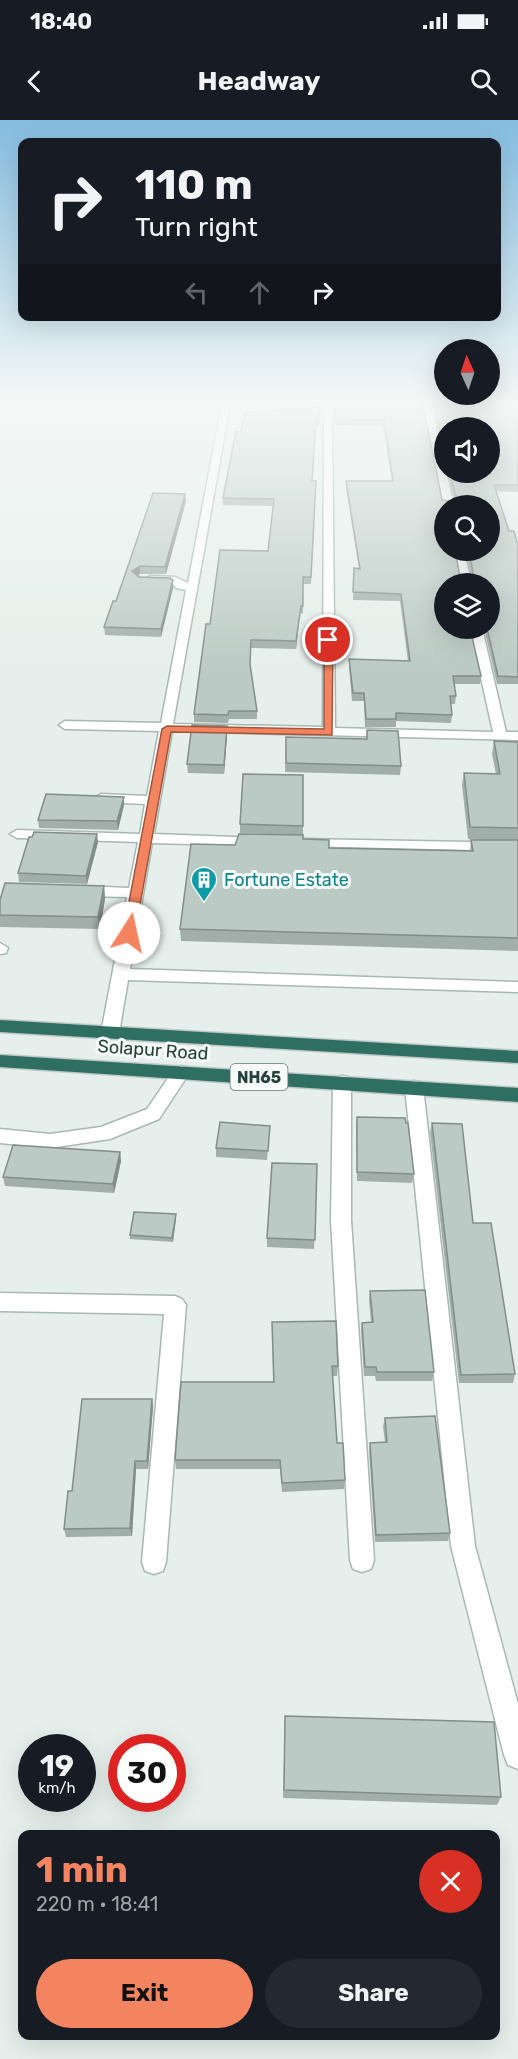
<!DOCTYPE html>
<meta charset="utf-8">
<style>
body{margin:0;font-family:Rubik,sans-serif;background:#242831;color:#f1f3f6;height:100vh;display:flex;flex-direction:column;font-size:22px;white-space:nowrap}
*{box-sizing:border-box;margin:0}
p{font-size:20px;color:#9ea1a6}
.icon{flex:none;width:33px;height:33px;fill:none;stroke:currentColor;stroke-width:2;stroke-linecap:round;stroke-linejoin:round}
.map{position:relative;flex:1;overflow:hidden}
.side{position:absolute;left:18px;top:1710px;width:482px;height:210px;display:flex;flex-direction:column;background:#171b24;border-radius:12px;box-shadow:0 6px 24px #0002}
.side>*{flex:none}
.banner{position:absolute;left:18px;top:18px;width:483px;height:183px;border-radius:12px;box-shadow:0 6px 24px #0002;background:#171b24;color:#f1f3f6;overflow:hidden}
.needle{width:39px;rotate:357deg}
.buttons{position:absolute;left:434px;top:219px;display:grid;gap:12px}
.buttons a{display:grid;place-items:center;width:66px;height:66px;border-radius:50%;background:#171b24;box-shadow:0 6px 24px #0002;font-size:30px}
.speed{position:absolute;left:18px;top:1614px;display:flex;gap:12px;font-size:30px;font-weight:700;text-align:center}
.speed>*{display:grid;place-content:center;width:78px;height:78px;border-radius:50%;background:#171b24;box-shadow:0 6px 24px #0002;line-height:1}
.speed small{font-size:15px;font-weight:400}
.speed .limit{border:9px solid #d22;background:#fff;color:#111}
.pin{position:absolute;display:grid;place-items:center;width:51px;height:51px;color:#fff;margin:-26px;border:3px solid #fff;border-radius:50%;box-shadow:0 2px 6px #0007}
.me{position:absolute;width:66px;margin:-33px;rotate:10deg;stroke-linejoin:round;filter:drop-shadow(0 0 4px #0008)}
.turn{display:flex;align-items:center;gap:21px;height:126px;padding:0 18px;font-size:27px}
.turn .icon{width:78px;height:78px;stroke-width:2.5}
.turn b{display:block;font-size:42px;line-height:51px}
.lanes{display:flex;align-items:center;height:57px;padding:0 18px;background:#0003;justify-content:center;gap:30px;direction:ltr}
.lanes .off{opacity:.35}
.round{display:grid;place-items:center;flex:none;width:63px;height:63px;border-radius:32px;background:#242831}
.summary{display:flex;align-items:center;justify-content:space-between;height:102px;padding:0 18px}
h1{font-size:36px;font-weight:700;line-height:45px;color:#f4845f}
.button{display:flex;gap:12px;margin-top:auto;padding:12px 18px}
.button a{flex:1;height:69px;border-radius:36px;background:#f4845f;color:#111;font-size:24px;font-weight:700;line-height:69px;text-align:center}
.button a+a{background:#242831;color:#f1f3f6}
.status{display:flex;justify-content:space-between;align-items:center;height:42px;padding:0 30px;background:#171b24;direction:ltr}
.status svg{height:16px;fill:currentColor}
header{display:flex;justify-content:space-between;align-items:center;height:78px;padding:0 18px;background:#171b24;font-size:27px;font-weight:700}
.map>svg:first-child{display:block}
</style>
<div class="status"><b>18:40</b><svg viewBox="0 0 49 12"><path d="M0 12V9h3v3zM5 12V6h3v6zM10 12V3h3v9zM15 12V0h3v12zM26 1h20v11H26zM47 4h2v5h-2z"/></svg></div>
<header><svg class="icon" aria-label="back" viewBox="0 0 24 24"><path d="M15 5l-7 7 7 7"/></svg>Headway<svg class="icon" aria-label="search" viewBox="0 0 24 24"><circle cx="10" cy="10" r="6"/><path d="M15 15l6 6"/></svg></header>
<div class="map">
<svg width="518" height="1939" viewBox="0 0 518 1939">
<rect width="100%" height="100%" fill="#e6efeb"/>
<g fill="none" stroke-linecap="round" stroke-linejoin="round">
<defs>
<g id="minor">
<polygon points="223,279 231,279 173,604 323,607 324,288 328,286 332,288 335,608 493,612 470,508 482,508 506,612 518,612 518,620 172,611 154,714 261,718 268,722 261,726 152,723 130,849 518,862 518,872 128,860 119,913 110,919 101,913 127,777 82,776 74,771 82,766 129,768 138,722 17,718 10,714 17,710 140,714 145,684 101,682 94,678 101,674 147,676 159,611 65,609 59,605 65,601 161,603 186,470 176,468 172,463 150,462 145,459 150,456 175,457 188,463"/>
<polygon points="431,279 471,279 432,284 444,352 446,352 454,386 444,386 423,285 399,286 395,284"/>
<polygon points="454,430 464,430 471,464 461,464"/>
<polygon points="304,719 518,723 518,731 299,726 297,723 299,720"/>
<polygon points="0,823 8,828 6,833 0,834"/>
<polygon points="181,946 187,948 190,952 159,999 110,1019 50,1028 0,1023 0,1009 50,1014 101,1007 147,989 175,948"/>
<polygon points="342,956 348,957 351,962 351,1100 374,1440 371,1449 362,1452 353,1449 350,1440 331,1100 333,962 336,957"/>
<polygon points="414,961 420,962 423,967 475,1426 518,1584 518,1649 508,1645 504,1635 451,1426 405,967 408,962"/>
<polygon points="0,1173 175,1176 182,1179 186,1185 166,1442 163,1451 154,1454 145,1451 142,1442 164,1194 0,1191"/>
</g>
<g id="highway">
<polygon points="0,900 518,931 518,943 0,912"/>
<polygon points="0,935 518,968 518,982 0,947"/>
</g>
</defs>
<use href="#minor" stroke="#a8b8b2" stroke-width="3"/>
<use href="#highway" stroke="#c2cac8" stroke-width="3"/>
<use href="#minor" fill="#fff" fill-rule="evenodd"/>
<use href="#highway" fill="#2f6f62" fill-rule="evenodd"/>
</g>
<g fill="#a1aea9" fill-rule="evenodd">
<polygon points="246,279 389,279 333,283 332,281 320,281 320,284 247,289"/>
<path d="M518,279v93l-22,-1 13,40 9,11v142h-21l-13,-56h5v-44h-45l37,92 -1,8h-26l2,12 -1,8h-4l1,11 -1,8 -55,-2v6h-31l-1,-26h-12l-3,-34v-8l59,2 -8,-60 -47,-1 1,-32 5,1 -13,-81v-7h46l-9,-55 -47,-1 -2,-13 1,-6 87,-6 20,100 13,2 -8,-30h42l-45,-44v32l-10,-54v-6zM444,386l45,44h-23l5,28 -11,-1z"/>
<polygon points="320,287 319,305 316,305 312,361 316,361 311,464 303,464 303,494 300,493 296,529 251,528 250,547 257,591 257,599 229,599 228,603 194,602 194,594 210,504 268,431 273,386 223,385 223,378 241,312"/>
<polygon points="153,373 186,381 166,454 140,454 138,455 173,468 161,517 105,515 104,507 116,481"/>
<polygon points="367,610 401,646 400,655 285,652 286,617 366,619"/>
<polygon points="227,615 224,654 188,653 187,644"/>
<polygon points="494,621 518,622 518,831 181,821 180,809 235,725 303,719 329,728 470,731 471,720 477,720 468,719 462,665 464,653 496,654 492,634"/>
<polygon points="303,655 303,715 240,713 240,704"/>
<polygon points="124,677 124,685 118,710 39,708 38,700"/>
<polygon points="98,722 87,764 19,762 18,753"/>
<polygon points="104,766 105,779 100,809 0,807 0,780"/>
<polygon points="357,997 414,1054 412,1063 357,1061 356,1006"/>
<polygon points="432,1003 515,1254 513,1263 459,1263 430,1012"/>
<polygon points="270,1006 267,1040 216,1037 216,1028"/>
<polygon points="120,1032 121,1041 114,1073 5,1066 3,1057"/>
<polygon points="317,1044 314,1129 267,1127 267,1118"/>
<polygon points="176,1094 176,1099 173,1122 130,1119 130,1115"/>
<polygon points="370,1171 434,1252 432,1261 376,1261 375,1256 364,1256 361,1211 362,1203 371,1202 369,1180"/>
<polygon points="272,1202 338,1246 337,1256 332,1256 337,1323 345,1360 344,1369 282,1372 280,1349 176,1349 175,1340 273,1262"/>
<polygon points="152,1279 153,1287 148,1349 136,1349 132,1416 66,1417 64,1409 72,1371"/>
<polygon points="385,1298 450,1413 448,1421 375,1422 369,1331 370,1323 385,1322 383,1306"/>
<polygon points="285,1596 501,1677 497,1685 283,1678"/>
</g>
<g fill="#838d89">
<polygon points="185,374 186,381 166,454 165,447"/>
<polygon points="140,446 140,454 133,458 132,451"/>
<polygon points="173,460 173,468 161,517 161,509"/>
<polygon points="301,486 300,493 296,529 296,521"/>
<polygon points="227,606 227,615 224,654 224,645"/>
<polygon points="124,677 124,685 118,710 117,701"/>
<polygon points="97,714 98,722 87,764 86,756"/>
<polygon points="104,766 105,779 100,809 98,797"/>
<polygon points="120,1032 121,1041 114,1073 113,1064"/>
<polygon points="176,1094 176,1099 173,1122 172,1118"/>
<polygon points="152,1279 153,1287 148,1349 147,1341"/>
<polygon points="135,1341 136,1349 132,1416 130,1408"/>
</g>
<g fill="#bbcac4" stroke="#838d89" stroke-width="1.5" fill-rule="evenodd">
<polygon points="247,279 297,279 247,283"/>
<path d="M438,279h80v86h-24l15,46h5l3,11h1v135l-20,-1 -11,-48h2v-44h-45v44h26l11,48h-28l3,20h-6l2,19 -56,-2v6h-30l-2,-26h-11l-4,-34 61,2 -9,-67 -48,-2 1,-24 6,1 -14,-88h47l-9,-61 -48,-1 -1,-13 87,-6 20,100 13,2 2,-3 -8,-27h40v-44h-45v22l-10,-50zM444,386h45v44h-20l5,28 -14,-1 -5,-27h-11z"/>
<polygon points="320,287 319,299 316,299 312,361 316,361 311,457 303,457 303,486 301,486 296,521 251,520 250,544 257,591 229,591 228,595 194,594 206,504 210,504 220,430 268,431 274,379 223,378 236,311 241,312 245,292"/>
<polygon points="153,373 185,374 165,447 140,446 132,451 139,457 170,458 173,460 161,509 104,507 113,481 116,481"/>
<polygon points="192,605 227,606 224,645 187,644"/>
<polygon points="367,610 398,611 401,646 286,643 286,617 367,619"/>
<polygon points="494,621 518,622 518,708 470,707 464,653 500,654"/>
<polygon points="243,654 303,655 303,706 240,704"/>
<polygon points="46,674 124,677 117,701 38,700"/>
<polygon points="34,712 97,714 86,756 18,753 29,717 32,717"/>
<polygon points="239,714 303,715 303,719 329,720 329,728 473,731 471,720 518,720 518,818 180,809 191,724 235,725"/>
<polygon points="5,763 104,766 98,797 0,795 0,780"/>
<polygon points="357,997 405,998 406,1003 408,1003 414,1054 357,1052"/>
<polygon points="220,1002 270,1006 268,1031 216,1028"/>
<polygon points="432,1003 462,1004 473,1103 491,1103 515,1254 461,1255"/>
<polygon points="13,1025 120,1032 113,1064 3,1057"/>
<polygon points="272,1043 317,1044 315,1120 267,1118"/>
<polygon points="134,1092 176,1094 172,1118 130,1115"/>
<polygon points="425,1170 434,1252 377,1252 376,1247 365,1247 362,1203 373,1202 370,1171"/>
<polygon points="336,1201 338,1246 332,1246 337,1323 343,1323 345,1360 282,1363 280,1340 175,1340 181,1262 274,1262 272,1202"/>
<polygon points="82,1279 152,1279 147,1341 135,1341 130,1408 64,1409 68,1371 72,1371"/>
<polygon points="435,1296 450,1413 376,1415 370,1323 387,1322 385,1298"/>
<polygon points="285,1596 494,1602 501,1677 284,1670"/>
</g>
<linearGradient id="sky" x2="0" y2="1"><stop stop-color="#84bce0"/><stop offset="0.51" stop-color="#f4f8f6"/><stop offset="1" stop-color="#f4f8f6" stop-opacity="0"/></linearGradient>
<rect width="518" height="551" fill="url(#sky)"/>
<polygon fill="#f4845f" stroke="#9f563e" stroke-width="1.5" points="328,517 333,520 332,615 171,612 135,813 129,817 125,816 123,813 162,609 167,606 324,609 324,520"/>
<defs>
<symbol id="building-pin" viewBox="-11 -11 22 30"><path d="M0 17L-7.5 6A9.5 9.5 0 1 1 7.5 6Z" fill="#0f9aa8" stroke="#f7fbf9"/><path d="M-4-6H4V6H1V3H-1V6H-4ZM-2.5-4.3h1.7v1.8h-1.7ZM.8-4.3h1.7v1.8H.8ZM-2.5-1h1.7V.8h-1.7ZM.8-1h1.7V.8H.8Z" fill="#fff"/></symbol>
</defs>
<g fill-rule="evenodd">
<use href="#building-pin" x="189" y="745" width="30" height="40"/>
</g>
<g text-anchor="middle" stroke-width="6" stroke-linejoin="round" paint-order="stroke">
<rect fill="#f7fbf9" stroke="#637a73" stroke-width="1.5" x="230.5" y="944" width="57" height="26" rx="4.5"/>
<g font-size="16" font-weight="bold" fill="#24423a">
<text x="259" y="963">NH65</text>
</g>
<g font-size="18" fill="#0d838f" stroke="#f7fbf9" text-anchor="start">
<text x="224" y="766">Fortune Estate</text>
</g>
<g font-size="18" fill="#24423a" stroke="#f7fbf9">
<text transform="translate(153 930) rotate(4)" y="6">Solapur Road</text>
</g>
</g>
</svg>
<div class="buttons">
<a><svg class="needle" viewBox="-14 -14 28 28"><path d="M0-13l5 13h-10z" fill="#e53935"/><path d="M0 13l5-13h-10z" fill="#9ea1a6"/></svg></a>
<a><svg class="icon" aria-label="sound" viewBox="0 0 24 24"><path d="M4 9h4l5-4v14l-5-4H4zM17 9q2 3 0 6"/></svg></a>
<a><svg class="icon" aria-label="search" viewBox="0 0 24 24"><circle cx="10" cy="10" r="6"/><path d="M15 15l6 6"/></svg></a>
<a><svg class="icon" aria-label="layers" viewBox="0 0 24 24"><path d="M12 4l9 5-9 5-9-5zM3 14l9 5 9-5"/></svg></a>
</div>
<div class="speed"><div>19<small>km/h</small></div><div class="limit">30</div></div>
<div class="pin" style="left:328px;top:520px;background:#d93025"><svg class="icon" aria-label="arrive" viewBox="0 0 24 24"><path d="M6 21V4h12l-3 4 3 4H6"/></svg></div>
<svg class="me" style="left:129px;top:813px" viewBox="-20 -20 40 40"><circle r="19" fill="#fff"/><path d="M0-13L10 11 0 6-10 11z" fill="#f4845f"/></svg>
<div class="banner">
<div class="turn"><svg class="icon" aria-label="right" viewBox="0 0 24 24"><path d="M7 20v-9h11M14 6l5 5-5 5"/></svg><div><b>110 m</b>Turn right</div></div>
<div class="lanes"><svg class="icon off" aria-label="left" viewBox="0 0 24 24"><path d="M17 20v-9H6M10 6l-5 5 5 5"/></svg><svg class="icon off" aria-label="ahead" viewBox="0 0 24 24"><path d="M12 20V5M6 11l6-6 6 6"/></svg><svg class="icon" aria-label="right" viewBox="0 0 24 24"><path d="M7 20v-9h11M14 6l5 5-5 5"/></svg></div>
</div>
<section class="side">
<div class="summary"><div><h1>1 min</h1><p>220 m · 18:41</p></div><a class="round" style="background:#d93025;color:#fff"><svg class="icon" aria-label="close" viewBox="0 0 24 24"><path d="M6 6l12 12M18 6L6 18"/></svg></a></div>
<div class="button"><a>Exit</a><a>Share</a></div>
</section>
</div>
